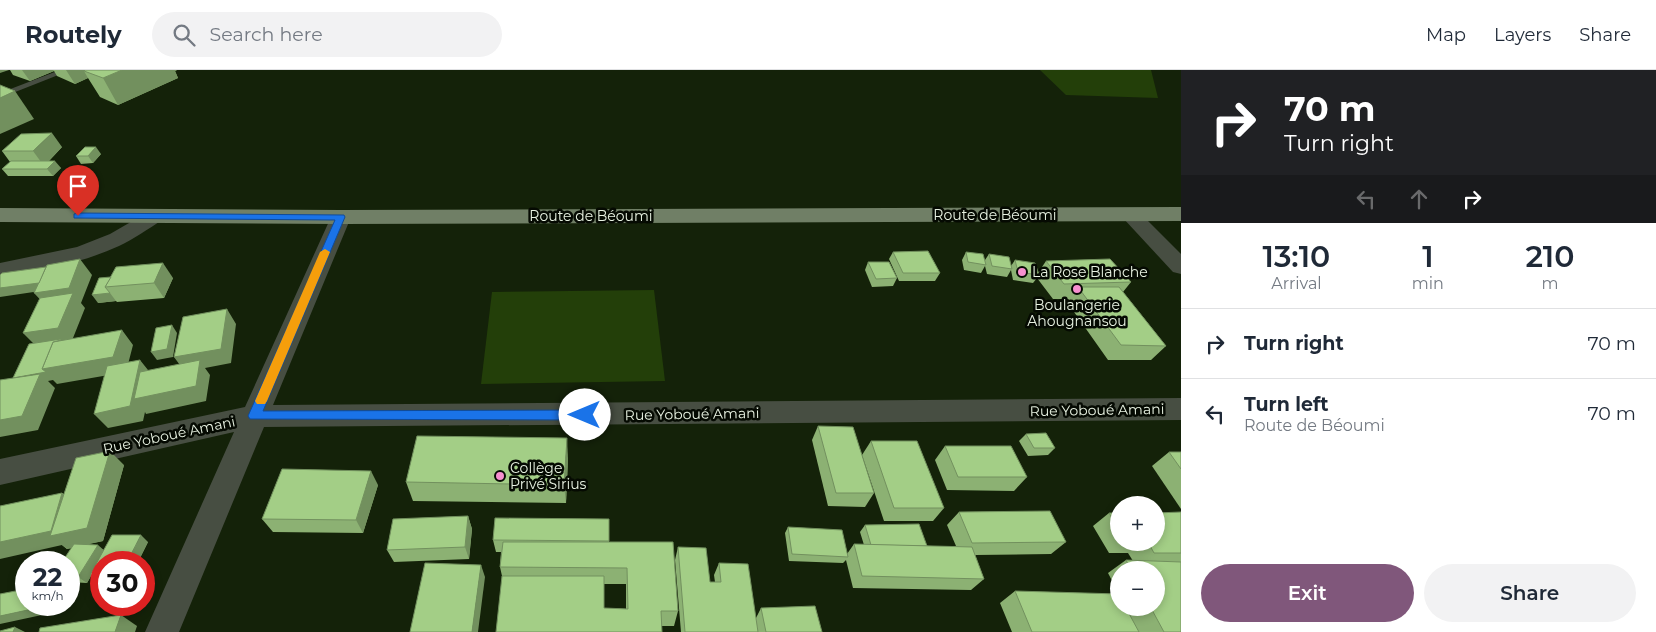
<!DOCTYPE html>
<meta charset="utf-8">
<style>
body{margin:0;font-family:Montserrat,sans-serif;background:#f2f2f3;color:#1f2937;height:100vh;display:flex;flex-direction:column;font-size:19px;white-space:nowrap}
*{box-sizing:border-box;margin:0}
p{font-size:16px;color:#747a83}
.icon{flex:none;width:28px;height:28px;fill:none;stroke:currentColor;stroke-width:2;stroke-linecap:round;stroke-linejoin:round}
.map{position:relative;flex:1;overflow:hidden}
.sheet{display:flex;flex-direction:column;background:#fff;width:475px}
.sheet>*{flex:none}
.top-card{background:#202124;color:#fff;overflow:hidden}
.controls{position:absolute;left:1110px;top:426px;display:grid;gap:10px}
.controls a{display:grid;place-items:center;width:55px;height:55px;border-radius:50%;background:#fff;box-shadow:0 2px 8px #0003;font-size:25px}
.speed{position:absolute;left:15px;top:481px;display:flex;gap:10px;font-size:25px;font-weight:700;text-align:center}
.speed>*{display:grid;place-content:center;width:65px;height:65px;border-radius:50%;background:#fff;box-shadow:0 2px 8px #0003;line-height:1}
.speed small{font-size:12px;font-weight:400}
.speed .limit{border:8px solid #d22;background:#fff;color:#111}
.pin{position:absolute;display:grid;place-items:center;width:42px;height:42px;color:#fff;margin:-51px -21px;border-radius:50% 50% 50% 0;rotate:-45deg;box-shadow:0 0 5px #0007}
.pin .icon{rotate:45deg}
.me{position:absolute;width:55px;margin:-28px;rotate:270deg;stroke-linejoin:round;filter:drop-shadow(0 0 4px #0008)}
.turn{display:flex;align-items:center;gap:18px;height:105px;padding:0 20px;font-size:22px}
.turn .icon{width:65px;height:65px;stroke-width:2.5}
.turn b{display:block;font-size:35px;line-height:42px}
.lanes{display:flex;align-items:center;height:48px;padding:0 20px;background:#0003;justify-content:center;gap:25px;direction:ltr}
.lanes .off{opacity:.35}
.eta{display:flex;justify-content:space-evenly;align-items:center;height:85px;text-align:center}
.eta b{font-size:30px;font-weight:600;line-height:35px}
.cta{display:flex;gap:10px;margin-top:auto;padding:10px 20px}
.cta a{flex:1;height:58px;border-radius:30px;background:#80577b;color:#fff;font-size:20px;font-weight:600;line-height:58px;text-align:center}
.cta a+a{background:#f2f2f3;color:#1f2937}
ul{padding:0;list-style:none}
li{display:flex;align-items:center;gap:15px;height:70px;padding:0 20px;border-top:1px solid #e0e1e3}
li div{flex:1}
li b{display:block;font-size:19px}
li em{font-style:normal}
header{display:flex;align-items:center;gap:30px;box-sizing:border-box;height:70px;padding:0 25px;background:#fff;border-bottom:1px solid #e0e1e3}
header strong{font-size:24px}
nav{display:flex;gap:28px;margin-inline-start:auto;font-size:18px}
.search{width:350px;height:45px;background:#f2f2f3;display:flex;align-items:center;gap:12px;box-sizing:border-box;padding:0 18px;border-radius:28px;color:#747a83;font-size:19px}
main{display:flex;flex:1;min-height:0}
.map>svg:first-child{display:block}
</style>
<header>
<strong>Routely</strong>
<div class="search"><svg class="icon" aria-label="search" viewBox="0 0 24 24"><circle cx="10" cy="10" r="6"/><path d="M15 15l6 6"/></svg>Search here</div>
<nav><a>Map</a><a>Layers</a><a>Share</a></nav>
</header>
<main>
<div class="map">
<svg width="1181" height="562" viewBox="0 0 1181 562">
<rect width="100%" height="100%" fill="#142209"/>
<g fill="#233f09">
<polygon points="1040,0 1151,0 1158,28 1066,25"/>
<polygon points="654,220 665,311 481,314 492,222"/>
</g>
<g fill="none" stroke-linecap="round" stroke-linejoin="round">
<polygon fill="#474e42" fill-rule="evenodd" points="60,0 71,0 0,28 0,23"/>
<g fill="#474e42" fill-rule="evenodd">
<polygon points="1130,138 1137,140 1181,184 1181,204 1173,202 1123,148 1120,144 1123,140"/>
<path d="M155,140l7,2 3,4 -3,4c-14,9 -28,19 -43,26 -37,17 -79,25 -119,31v-14l77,-16 33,-13 38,-22z"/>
<polygon points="341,141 348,143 351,147 273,335 1181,328 1181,350 264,357 179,562 145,562 234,362 0,415 0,389 245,337 331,147 334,143"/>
</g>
<polygon fill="#707f66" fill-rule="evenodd" points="1181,137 1181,151 341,154 0,152 0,138 341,140"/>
</g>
<g fill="#8cb173" fill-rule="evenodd">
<polygon points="10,0 177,0 175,1 178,8 118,35 100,27 88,8 75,14 57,6 54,1 30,11 13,5"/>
<polygon points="62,77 49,91 61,98 53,106 8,106 2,99 10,92 2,81"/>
<polygon points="101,84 93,93 81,94 76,86"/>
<polygon points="893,182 940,203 935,211 899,211 889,189"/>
<polygon points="966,182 985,190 989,184 1011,196 1015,190 1038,203 1046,191 1131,212 1123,222 1166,276 1151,290 1108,290 1067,232 1069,229 1053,229 1037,208 1033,213 1013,210 1011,200 1007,207 987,204 985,196 981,203 964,200 962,190"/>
<polygon points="868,192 897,208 893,216 872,217 865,200"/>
<polygon points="99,208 173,208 164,228 117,232 116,231 98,233"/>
<polygon points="818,356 874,423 865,437 828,436 812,370"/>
<polygon points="1026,364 1055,378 1048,385 1028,386 1019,371"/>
<polygon points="871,371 944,438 933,451 884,451 862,385"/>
<polygon points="945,376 1027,407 1014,421 947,420 935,390"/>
<polygon points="1169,382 1181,382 1181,439 1152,396"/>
<polygon points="568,388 566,433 413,431 406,412"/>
<polygon points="124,395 103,471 88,474 104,480 148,472 138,492 101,492 101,512 99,512 91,506 87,513 69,512 69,492 71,478 67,479 62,475 62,423 64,424"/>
<polygon points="378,415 363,463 273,462 262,449"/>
<polygon points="959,442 1066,472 1051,484 975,485 984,509 971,520 853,518 846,490 843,493 789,491 785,463 788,457 847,484 854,474 864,475 860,462 865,455 927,476 956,476 947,455"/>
<polygon points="1109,443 1119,443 1119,472 1156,472 1181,483 1181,492 1180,492 1181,562 1012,562 1000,533 1015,521 1119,538 1156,538 1156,500 1119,500 1119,524 1108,503 1126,490 1133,491 1128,483 1109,483 1093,456"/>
<polygon points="468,446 472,459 469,489 394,492 387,480"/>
<path d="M609,449v23l69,69 -4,15h-12l-160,-50 -2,-9 1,-15h-5l-3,-12zM604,514h22v25l-22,-1z"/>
<polygon points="678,477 710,512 715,512 714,505 719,493 756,548 761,538 822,562 681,562 675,490"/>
</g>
<g fill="#72905e">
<polygon points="0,0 9,0 0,3"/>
<polygon points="22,0 53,0 54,1 30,11"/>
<polygon points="66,0 107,0 84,1 88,8 75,14"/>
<polygon points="122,0 177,0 175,1 178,8 118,35 103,8"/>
<polygon points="15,21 34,49 0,64 0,28"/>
<polygon points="52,63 62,77 44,96 33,81"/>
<polygon points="96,77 101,84 93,93 88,86"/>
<polygon points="55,91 61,98 53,106 47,99"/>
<polygon points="80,189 92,205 81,233 85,238 71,273 122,260 133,275 126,302 57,314 53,310 48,311 55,318 38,360 0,367 0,350 42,299 38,278 23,263 48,238 34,223"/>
<polygon points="163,193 173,208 164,228 154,213"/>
<polygon points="55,204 47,220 0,227 0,218"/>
<polygon points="110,223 116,231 98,233 92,225"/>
<polygon points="227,239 236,254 231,293 205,298 210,305 206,331 146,344 145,342 143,351 108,358 94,344 140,290 152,305 185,302 174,287"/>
<polygon points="172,255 177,263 173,287 157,290 151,282"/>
<polygon points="567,368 568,388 566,433 564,415"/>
<polygon points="110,381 124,395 103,471 67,479 62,475 0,489 0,472 62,423 79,436"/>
<polygon points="371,401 378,415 363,463 356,450"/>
<polygon points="468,446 472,459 469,489 465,477"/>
<polygon points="141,465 148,472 138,492 127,492"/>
<polygon points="98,475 106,482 90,505 91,506 87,513 78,507"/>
<polygon points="481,495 485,507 478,562 472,562"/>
<polygon points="69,515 72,517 69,528"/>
<polygon points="51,535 67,535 65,540 0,554 0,546"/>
<polygon points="121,545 137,556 135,562 115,562"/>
<polygon points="15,557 25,562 13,562"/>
</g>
<g fill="#a3ce86" stroke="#72905e">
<polygon points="85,0 122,0 103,8 84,1"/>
<polygon points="0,15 15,21 0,28"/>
<polygon points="52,63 33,81 2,81 21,64"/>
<polygon points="85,77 96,77 88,86 76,86"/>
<polygon points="11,91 55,91 47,99 2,99"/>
<polygon points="928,181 940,203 903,203 893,182"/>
<polygon points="966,182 983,184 986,195 968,192"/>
<polygon points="989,184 1009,187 1012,199 992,196"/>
<polygon points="80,189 69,218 34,223 47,195"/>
<polygon points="1110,189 1131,212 1064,214 1046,191"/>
<polygon points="1015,190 1035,193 1039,205 1018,202"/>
<polygon points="868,192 889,192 897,208 876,209"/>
<polygon points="163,193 154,213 105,217 116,197"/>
<polygon points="46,197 39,213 0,218 0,205 2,203"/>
<polygon points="111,207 105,217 110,223 92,225 99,208"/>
<polygon points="1078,217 1119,217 1166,276 1121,275"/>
<polygon points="73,223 58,258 23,263 40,228"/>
<polygon points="227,239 221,279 174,287 183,247"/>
<polygon points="172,255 167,279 151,282 156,258"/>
<polygon points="122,260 113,287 42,299 53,272"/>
<polygon points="61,269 61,270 53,272 42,299 46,302 13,308 29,274"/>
<polygon points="140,290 130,336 94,344 107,296"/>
<polygon points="200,290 196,316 134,329 140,302"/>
<polygon points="40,304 22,346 0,350 0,310"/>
<polygon points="818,356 853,357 874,423 836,423"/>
<polygon points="1046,363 1055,378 1034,378 1026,364"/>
<polygon points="417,366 567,368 564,415 406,412"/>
<polygon points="871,371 917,371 944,438 894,438"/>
<polygon points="945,376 1011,376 1027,407 958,407"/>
<polygon points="110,381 87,458 50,466 76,388"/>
<polygon points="1169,382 1181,382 1181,399"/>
<polygon points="282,399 371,401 356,450 262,449"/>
<polygon points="62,423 51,461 0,472 0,436"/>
<polygon points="1050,441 1066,472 972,473 959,442"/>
<polygon points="1181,442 1181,483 1154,483 1148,472 1156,472 1156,443"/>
<polygon points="1109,443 1119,443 1119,458"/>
<polygon points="468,446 465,477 387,480 393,449"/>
<polygon points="495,448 609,449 609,471 493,470"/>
<polygon points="919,454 927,476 871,475 865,455"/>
<polygon points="788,457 842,460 848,487 792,484"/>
<polygon points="112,465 141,465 127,492 101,492 101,506 90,505"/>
<polygon points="503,472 673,472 678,541 661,541 662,562 496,562 502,506 604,506 604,538 628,539 627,498 500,497"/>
<polygon points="74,474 98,475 78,507 69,506 69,492 62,492"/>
<polygon points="854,474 972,477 984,509 862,506"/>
<polygon points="678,477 706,478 710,512 721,512 719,493 748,494 758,562 685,562"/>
<polygon points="1126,490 1181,492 1181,562 1164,562 1151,538 1156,538 1156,500 1131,500"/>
<polygon points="425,493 481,495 472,562 410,562"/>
<polygon points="26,519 26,535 51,535 0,546 0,524"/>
<polygon points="1015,521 1119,524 1119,538 1126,538 1139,562 1032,562"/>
<polygon points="815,536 822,562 766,562 761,538"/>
<polygon points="121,545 115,562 39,562 40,558"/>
<polygon points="15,557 13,562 0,562 0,561"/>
</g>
<polygon fill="#1a73e8" stroke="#114b97" points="78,143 344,145 345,147 263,341 585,340 590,341 591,345 590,348 585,350 250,349 248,346 335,150 74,148 74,144"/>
<polygon fill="#f59e0b" points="325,179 330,182 267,331 265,334 257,334 255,331 320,182"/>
<g fill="#f690cf" stroke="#050a02" stroke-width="2">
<circle cx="1022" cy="202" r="5"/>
<circle cx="1077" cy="219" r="5"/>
<circle cx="500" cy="406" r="5"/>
</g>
<g text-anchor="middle" stroke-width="5" stroke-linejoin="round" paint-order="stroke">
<g font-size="14" fill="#e8f2e2" stroke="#050a02">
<text x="995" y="150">Route de Béoumi</text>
<text x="591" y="151">Route de Béoumi</text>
<text transform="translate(1097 340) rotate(-1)" y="5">Rue Yoboué Amani</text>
<text transform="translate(692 344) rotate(-1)" y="5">Rue Yoboué Amani</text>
<text transform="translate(169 365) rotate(-12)" y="5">Rue Yoboué Amani</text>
</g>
<g font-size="14" fill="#e8f2e2" stroke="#050a02" text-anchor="start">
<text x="1032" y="207">La Rose Blanche</text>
<text x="1077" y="240" text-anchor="middle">Boulangerie<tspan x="1077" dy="16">Ahougnansou</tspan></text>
<text x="510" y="403">Collège<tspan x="510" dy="16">Privé Sirius</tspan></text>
</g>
</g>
</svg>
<div class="controls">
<a>+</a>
<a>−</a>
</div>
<div class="speed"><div>22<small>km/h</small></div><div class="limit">30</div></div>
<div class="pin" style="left:78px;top:146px;background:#d93025"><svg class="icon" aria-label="arrive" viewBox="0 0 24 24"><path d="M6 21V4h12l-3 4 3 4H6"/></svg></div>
<svg class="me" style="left:585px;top:345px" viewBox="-20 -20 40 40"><circle r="19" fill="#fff"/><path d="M0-13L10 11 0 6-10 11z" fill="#1a73e8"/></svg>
</div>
<section class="sheet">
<div class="top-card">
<div class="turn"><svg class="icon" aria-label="right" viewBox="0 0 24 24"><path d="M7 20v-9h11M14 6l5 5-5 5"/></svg><div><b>70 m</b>Turn right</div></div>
<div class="lanes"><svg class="icon off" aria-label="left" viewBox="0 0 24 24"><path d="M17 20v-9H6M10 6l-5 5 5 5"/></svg><svg class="icon off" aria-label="ahead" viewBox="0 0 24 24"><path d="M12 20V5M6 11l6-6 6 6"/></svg><svg class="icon" aria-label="right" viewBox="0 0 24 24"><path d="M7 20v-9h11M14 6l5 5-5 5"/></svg></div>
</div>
<div class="eta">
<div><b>13:10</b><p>Arrival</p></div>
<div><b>1</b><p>min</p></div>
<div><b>210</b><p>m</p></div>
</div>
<ul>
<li><svg class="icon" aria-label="right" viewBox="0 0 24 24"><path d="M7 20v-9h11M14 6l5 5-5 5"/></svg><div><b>Turn right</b></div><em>70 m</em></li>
<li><svg class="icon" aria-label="left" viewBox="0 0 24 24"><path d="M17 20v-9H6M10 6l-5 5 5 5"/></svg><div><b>Turn left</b><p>Route de Béoumi</p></div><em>70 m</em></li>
</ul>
<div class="cta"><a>Exit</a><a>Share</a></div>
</section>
</main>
